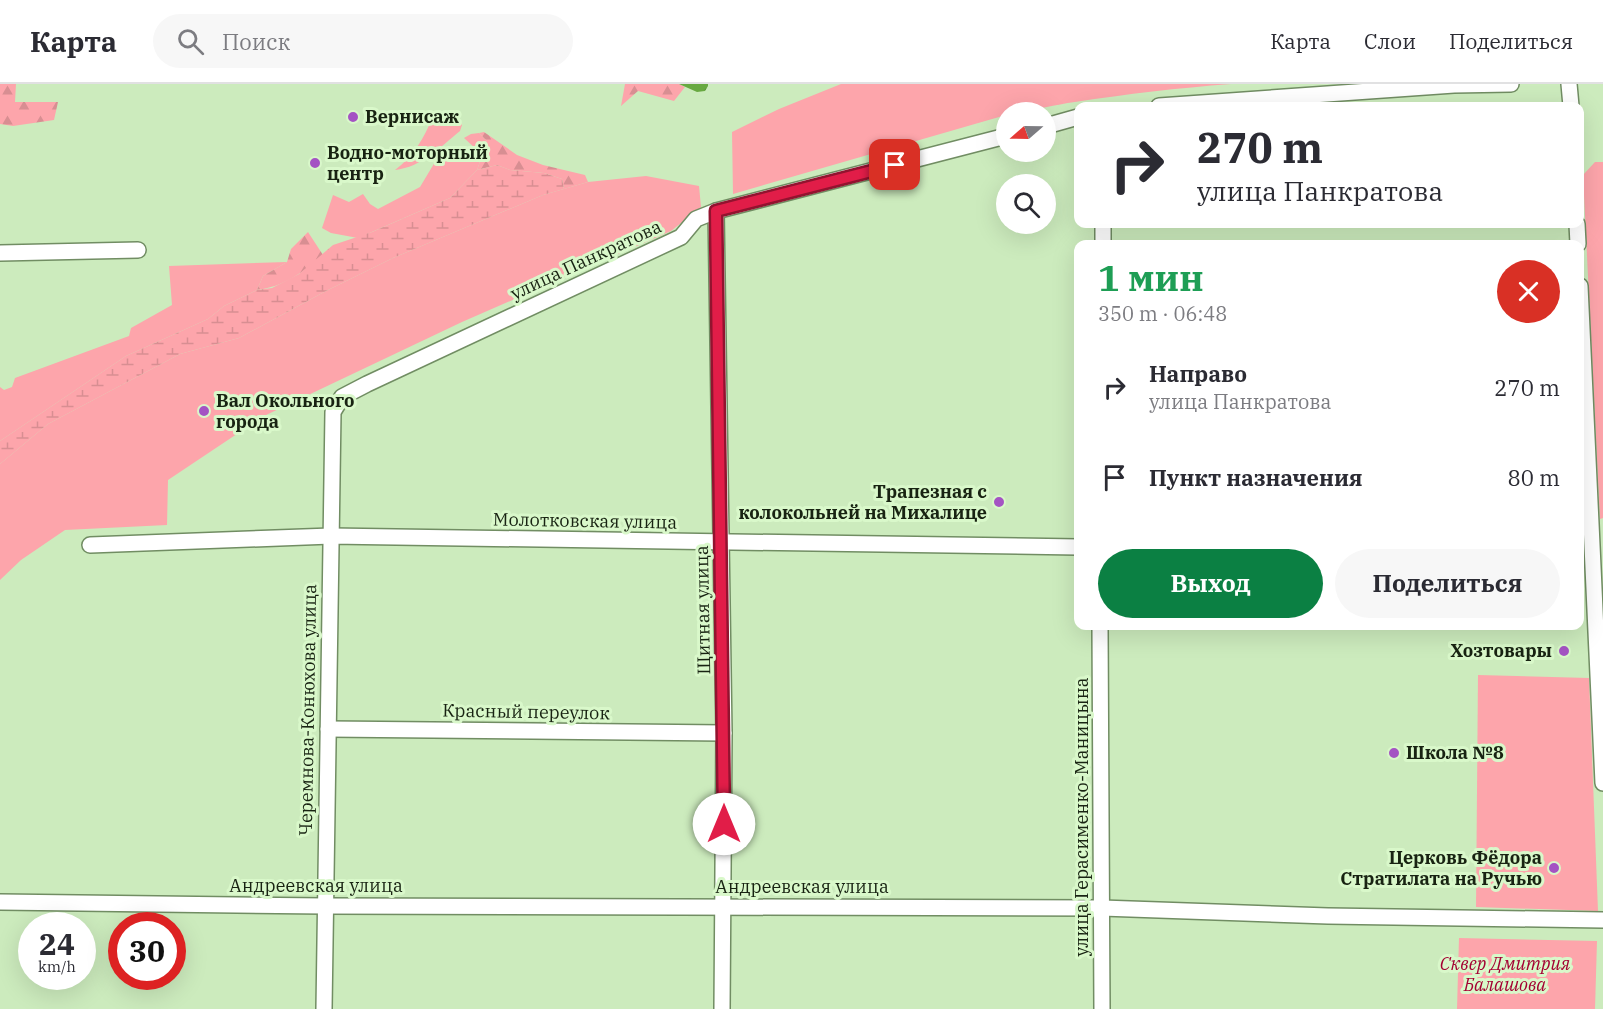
<!DOCTYPE html>
<html lang="ru">
<meta charset="utf-8">
<style>
body{margin:0;font-family:"IBM Plex Serif",serif;background:#f7f7f7;color:#2b2b33;height:100vh;display:flex;flex-direction:column;font-size:22px;white-space:nowrap}
*{box-sizing:border-box;margin:0}
p{font-size:20px;color:#7c7c81}
.icon{flex:none;width:33px;height:33px;fill:none;stroke:currentColor;stroke-width:2;stroke-linecap:round;stroke-linejoin:round}
.map{position:relative;flex:1;overflow:hidden}
.drawer{position:absolute;left:1074px;top:156px;width:510px;height:390px;display:flex;flex-direction:column;background:#fff;border-radius:12px;box-shadow:0 6px 24px #0002}
.drawer>*{flex:none}
.banner{position:absolute;left:1074px;top:18px;width:510px;height:126px;border-radius:12px;box-shadow:0 6px 24px #0002;background:#fff;color:#2b2b33;overflow:hidden}
.needle{width:39px;rotate:250deg}
.tools{position:absolute;left:996px;top:18px;display:grid;gap:12px}
.tools a{display:grid;place-items:center;width:60px;height:60px;border-radius:50%;background:#fff;box-shadow:0 6px 24px #0002;font-size:30px}
.speed{position:absolute;left:18px;top:828px;display:flex;gap:12px;font-size:30px;font-weight:700;text-align:center}
.speed>*{display:grid;place-content:center;width:78px;height:78px;border-radius:50%;background:#fff;box-shadow:0 6px 24px #0002;line-height:1}
.speed small{font-size:15px;font-weight:400}
.speed .limit{border:9px solid #d22;background:#fff;color:#111}
.pin{position:absolute;display:grid;place-items:center;width:51px;height:51px;color:#fff;margin:-26px;border-radius:12px;box-shadow:0 3px 9px #0006}
.me{position:absolute;width:66px;margin:-33px;rotate:0deg;stroke-linejoin:round;filter:drop-shadow(0 0 4px #0008)}
.turn{display:flex;align-items:center;gap:21px;height:126px;padding:0 24px;font-size:27px}
.turn .icon{width:78px;height:78px;stroke-width:2.5}
.turn b{display:block;font-size:42px;line-height:51px}
.round{display:grid;place-items:center;flex:none;width:63px;height:63px;border-radius:32px;background:#f7f7f7}
.overview{display:flex;align-items:center;justify-content:space-between;height:102px;padding:0 24px}
h1{font-size:36px;font-weight:700;line-height:45px;color:#1e9e55}
.primary-button{display:flex;gap:12px;margin-top:auto;padding:12px 24px}
.primary-button a{flex:1;height:69px;border-radius:36px;background:#0b8043;color:#fff;font-size:24px;font-weight:700;line-height:69px;text-align:center}
.primary-button a+a{background:#f7f7f7;color:#2b2b33}
ul{padding:0;list-style:none}
li{display:flex;align-items:center;gap:18px;height:90px;padding:0 24px}
li div{flex:1}
li b{display:block;font-size:22px}
li em{font-style:normal}
header{display:flex;align-items:center;gap:36px;box-sizing:border-box;height:84px;padding:0 30px;background:#fff;border-bottom:2px solid #e1e1e2}
header strong{font-size:28px}
nav{display:flex;gap:33px;margin-inline-start:auto;font-size:21px}
.search{width:420px;height:54px;background:#f7f7f7;display:flex;align-items:center;gap:15px;box-sizing:border-box;padding:0 21px;border-radius:33px;color:#7c7c81;font-size:22px}
.map>svg:first-child{display:block}
</style>
<header>
<strong>Карта</strong>
<div class="search"><svg class="icon" aria-label="search" viewBox="0 0 24 24"><circle cx="10" cy="10" r="6"/><path d="M15 15l6 6"/></svg>Поиск</div>
<nav><a>Карта</a><a>Слои</a><a>Поделиться</a></nav>
</header>
<div class="map">
<svg width="1603" height="925" viewBox="0 0 1603 925">
<defs>
<pattern id="forest-firs" width="22" height="20" patternUnits="userSpaceOnUse" patternTransform="scale(1.5)"><rect width="22" height="20" fill="#fda5ab"/><path d="M5 1l3.5 6h-7zM16 11l3.5 6h-7z" fill="#d88e92"/></pattern>
<pattern id="wetland-marsh" width="20" height="14" patternUnits="userSpaceOnUse" patternTransform="scale(1.5)"><rect width="20" height="14" fill="#fda5ab"/><path d="M1 5h8M5 5V1M11 12h8M15 12V8" fill="none" stroke="#d88e92"/></pattern>
<pattern id="water-ripples" width="26" height="14" patternUnits="userSpaceOnUse" patternTransform="scale(1.5)"><rect width="26" height="14" fill="#68a941"/><path d="M2 4q2-2 4 0t4 0M15 11q2-2 4 0t4 0" fill="none" stroke="#558935"/></pattern>
</defs>
<rect width="100%" height="100%" fill="#ccebbd"/>
<g fill="#fda5ab">
<path d="M841,0h390c-53,4 -104,10 -156,18 -23,3 -45,10 -69,10v3l-273,79 -1,-62 47,-23z"/>
<path d="M432,34l22,1 6,2 2,4 -2,6c-20,16 -38,36 -65,39 17,-12 30,-33 37,-52z"/>
<polygon points="479,49 487,57 477,86 450,114 358,154 331,149 322,144 333,111 349,118 363,110 370,120 378,125 420,103 435,78 455,64 467,73 475,64 464,54 471,50"/>
<polygon points="1595,78 1603,78 1603,434 1600,435 1583,91"/>
<polygon points="646,92 699,102 701,123 671,147 462,238 264,332 168,396 167,441 65,446 21,476 0,496 0,380 48,340 180,270 239,254 326,207 393,174 543,111 588,98"/>
<polygon points="287,178 263,192 257,206 224,222 208,235 126,272 0,357 0,303 4,306 12,303 15,294 129,252 131,244 172,221 169,182"/>
<polygon points="1478,591 1589,594 1598,827 1476,823"/>
<polygon points="1459,854 1597,857 1595,925 1457,925"/>
</g>
<g fill="url(#forest-firs)">
<polygon points="0,0 16,0 15,18 58,18 54,36 13,42 0,40"/>
<polygon points="625,0 679,0 685,3 674,17 638,7 621,22"/>
<polygon points="484,48 517,71 543,81 585,91 588,98 564,105 562,95 544,89 510,86 497,81 477,86 487,57 479,49"/>
<path d="M308,148l15,23c-19,17 -40,32 -66,35l6,-14 24,-14 4,-13z"/>
</g>
<polygon fill="url(#wetland-marsh)" points="497,81 510,86 544,89 562,95 564,105 543,111 393,174 326,207 239,254 180,270 48,340 0,380 0,357 126,272 208,235 224,222 257,206 272,204 299,190 333,161 372,148 450,114 477,86"/>
<polygon fill="url(#water-ripples)" points="679,0 708,0 708,2 705,7 697,8"/>
<g fill="none" stroke-linecap="round" stroke-linejoin="round">
<defs>
<g id="minor">
<polyline points="1569,0 1571,22"/>
<polyline points="1159,22 1454,1 1511,0"/>
<polyline points="1046,42 1078,33"/>
<polyline points="716,127 724,649 722,925"/>
<polyline points="1577,140 1578,160"/>
<polyline points="1103,160 1103,140"/>
<polyline points="0,169 138,166"/>
<polyline points="1580,202 1603,699"/>
<polyline points="90,461 331,452 1078,463"/>
<polyline points="1100,542 1102,925"/>
<polyline points="328,645 724,649"/>
<polyline points="0,818 325,822 1102,824 1328,832 1603,836"/>
<polyline points="324,925 333,328 342,313 367,300 681,153 696,135 716,127 1006,52"/>
</g>
</defs>
<use href="#minor" stroke="#718d63" stroke-width="18"/>
<use href="#minor" stroke="#fff" stroke-width="15"/>
</g>
<g fill="none" stroke-linecap="round" stroke-linejoin="round">
<defs>
<polyline id="route" points="724,740 716,127 895,81"/>
</defs>
<use href="#route" stroke="#92132f" stroke-width="15"/>
<use href="#route" stroke="#e11d48" stroke-width="10"/>
</g>
<g fill="#a453c3" stroke="#d9f8ca" stroke-width="2">
<circle cx="353" cy="33" r="6"/>
<circle cx="315" cy="79" r="6"/>
<circle cx="204" cy="327" r="6"/>
<circle cx="999" cy="418" r="6"/>
<circle cx="1564" cy="567" r="6"/>
<circle cx="1394" cy="669" r="6"/>
<circle cx="1554" cy="784" r="6"/>
</g>
<g text-anchor="middle" stroke-width="6" stroke-linejoin="round" paint-order="stroke">
<g font-size="18" font-weight="bold" fill="#182312" stroke="#d9f8ca" text-anchor="start">
<text x="365" y="39">Вернисаж</text>
<text x="327" y="75">Водно-моторный<tspan x="327" dy="21">центр</tspan></text>
<text x="216" y="323">Вал Окольного<tspan x="216" dy="21">города</tspan></text>
<text x="987" y="414" text-anchor="end">Трапезная с<tspan x="987" dy="21">колокольней на Михалице</tspan></text>
<text x="1552" y="573" text-anchor="end">Хозтовары</text>
<text x="1406" y="675">Школа №8</text>
<text x="1542" y="780" text-anchor="end">Церковь Фёдора<tspan x="1542" dy="21">Стратилата на Ручью</tspan></text>
</g>
<g font-size="18" fill="#182312" stroke="#d9f8ca">
<text transform="translate(586 176) rotate(-25)" y="6">улица Панкратова</text>
<text transform="translate(585 437) rotate(1)" y="6">Молотковская улица</text>
<text transform="translate(703 526) rotate(-91)" y="6">Щитная улица</text>
<text transform="translate(308 626) rotate(-89)" y="6">Черемнова-Конюхова улица</text>
<text transform="translate(526 628) rotate(1)" y="6">Красный переулок</text>
<text transform="translate(1082 733) rotate(-90)" y="6">улица Герасименко-Маницына</text>
<text x="316" y="808">Андреевская улица</text>
<text x="802" y="809">Андреевская улица</text>
</g>
<g font-size="18" font-style="italic" fill="#a40033" stroke="#d9f8ca">
<text x="1505" y="886">Сквер Дмитрия<tspan x="1505" dy="21">Балашова</tspan></text>
</g>
</g>
</svg>
<div class="tools">
<a><svg class="needle" viewBox="-14 -14 28 28"><path d="M0-13l5 13h-10z" fill="#e53935"/><path d="M0 13l5-13h-10z" fill="#7c7c81"/></svg></a>
<a><svg class="icon" aria-label="search" viewBox="0 0 24 24"><circle cx="10" cy="10" r="6"/><path d="M15 15l6 6"/></svg></a>
</div>
<div class="speed"><div>24<small>km/h</small></div><div class="limit">30</div></div>
<div class="pin" style="left:895px;top:81px;background:#d93025"><svg class="icon" aria-label="arrive" viewBox="0 0 24 24"><path d="M6 21V4h12l-3 4 3 4H6"/></svg></div>
<svg class="me" style="left:724px;top:740px" viewBox="-20 -20 40 40"><circle r="19" fill="#fff"/><path d="M0-13L10 11 0 6-10 11z" fill="#e11d48"/></svg>
<div class="banner">
<div class="turn"><svg class="icon" aria-label="right" viewBox="0 0 24 24"><path d="M7 20v-9h11M14 6l5 5-5 5"/></svg><div><b>270 m</b>улица Панкратова</div></div>
</div>
<section class="drawer">
<div class="overview"><div><h1>1 мин</h1><p>350 m · 06:48</p></div><a class="round" style="background:#d93025;color:#fff"><svg class="icon" aria-label="close" viewBox="0 0 24 24"><path d="M6 6l12 12M18 6L6 18"/></svg></a></div>
<ul>
<li><svg class="icon" aria-label="right" viewBox="0 0 24 24"><path d="M7 20v-9h11M14 6l5 5-5 5"/></svg><div><b>Направо</b><p>улица Панкратова</p></div><em>270 m</em></li>
<li><svg class="icon" aria-label="arrive" viewBox="0 0 24 24"><path d="M6 21V4h12l-3 4 3 4H6"/></svg><div><b>Пункт назначения</b></div><em>80 m</em></li>
</ul>
<div class="primary-button"><a>Выход</a><a>Поделиться</a></div>
</section>
</div>
